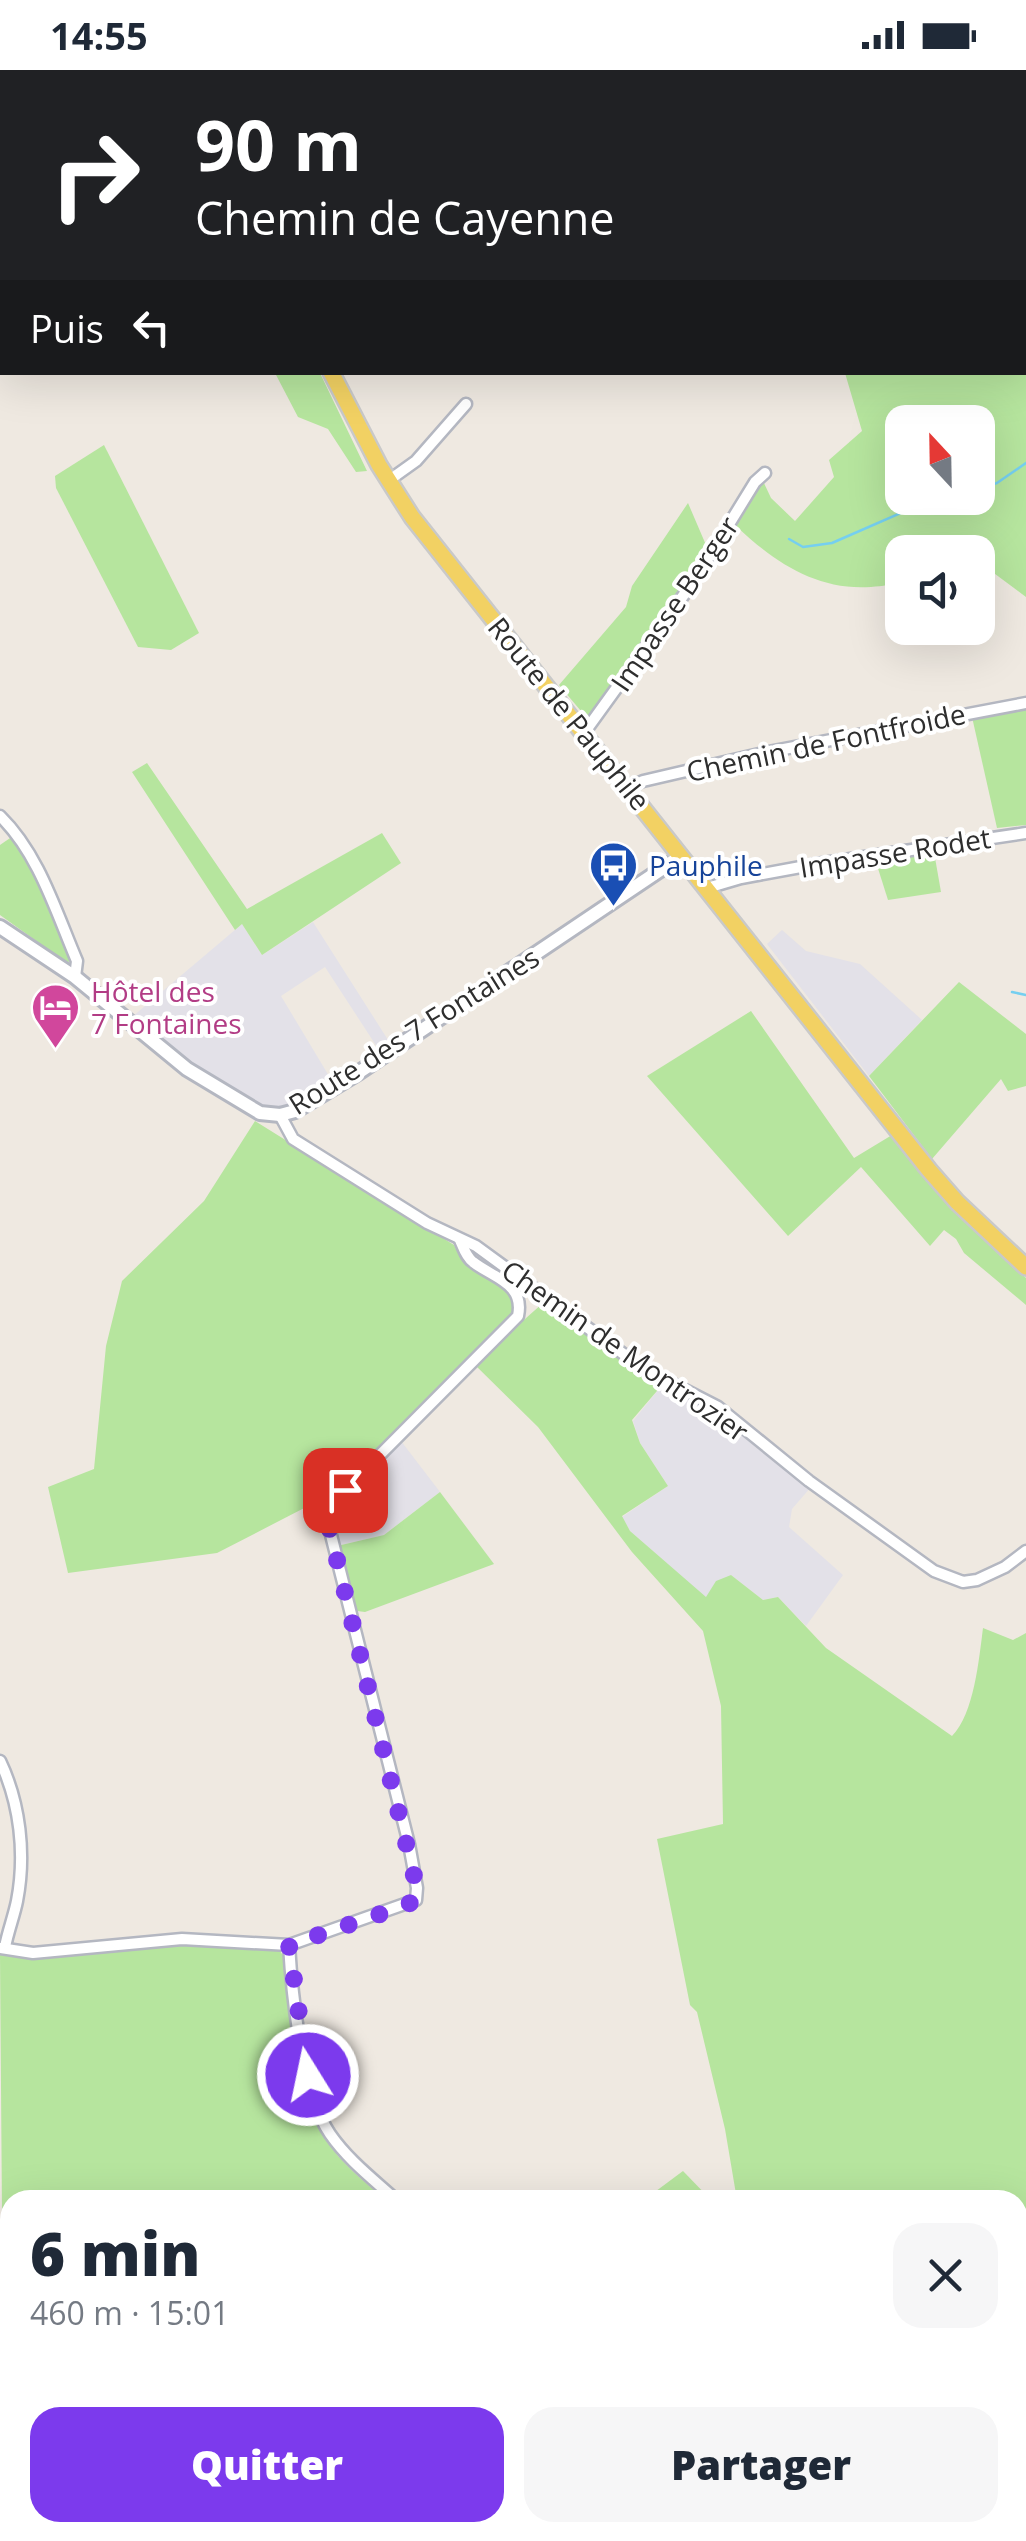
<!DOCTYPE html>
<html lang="fr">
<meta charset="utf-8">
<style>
body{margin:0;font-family:"Open Sans",sans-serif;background:#f6f6f7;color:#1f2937;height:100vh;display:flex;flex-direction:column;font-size:38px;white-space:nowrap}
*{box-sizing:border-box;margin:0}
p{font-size:32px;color:#747a83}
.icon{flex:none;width:55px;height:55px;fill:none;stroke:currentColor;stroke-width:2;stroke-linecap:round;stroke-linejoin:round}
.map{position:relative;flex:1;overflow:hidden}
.drawer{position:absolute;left:0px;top:2120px;width:1028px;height:352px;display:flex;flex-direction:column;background:#fff;border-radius:30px 30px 0 0;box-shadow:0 10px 40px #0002}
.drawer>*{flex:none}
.banner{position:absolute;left:0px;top:0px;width:1028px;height:305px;box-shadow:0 10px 40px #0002;background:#202124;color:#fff;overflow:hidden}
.needle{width:65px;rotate:338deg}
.tools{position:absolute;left:885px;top:335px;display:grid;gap:20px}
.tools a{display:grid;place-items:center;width:110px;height:110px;border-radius:20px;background:#fff;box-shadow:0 10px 40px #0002;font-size:50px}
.pin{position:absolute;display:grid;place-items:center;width:85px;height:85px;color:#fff;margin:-42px;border-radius:20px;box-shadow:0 5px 15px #0006}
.me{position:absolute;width:110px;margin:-55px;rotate:350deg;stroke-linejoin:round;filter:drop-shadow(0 0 8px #0008)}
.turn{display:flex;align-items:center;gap:35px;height:210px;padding:0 30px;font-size:45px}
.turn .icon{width:130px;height:130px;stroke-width:2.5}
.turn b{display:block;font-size:70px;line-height:85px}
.then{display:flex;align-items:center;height:95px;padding:0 30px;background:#0003;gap:20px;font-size:38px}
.round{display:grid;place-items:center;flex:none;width:105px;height:105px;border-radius:30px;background:#f6f6f7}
.overview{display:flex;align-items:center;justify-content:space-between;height:170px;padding:0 30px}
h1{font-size:60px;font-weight:800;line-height:75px}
.primary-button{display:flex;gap:20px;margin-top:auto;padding:20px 30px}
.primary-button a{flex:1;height:115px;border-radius:30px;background:#7c3aed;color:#fff;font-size:40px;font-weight:800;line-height:115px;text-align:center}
.primary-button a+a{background:#f6f6f7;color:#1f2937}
.status{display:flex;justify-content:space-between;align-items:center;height:70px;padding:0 50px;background:#fff;direction:ltr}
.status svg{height:28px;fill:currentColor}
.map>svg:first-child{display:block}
</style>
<div class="status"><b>14:55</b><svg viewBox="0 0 49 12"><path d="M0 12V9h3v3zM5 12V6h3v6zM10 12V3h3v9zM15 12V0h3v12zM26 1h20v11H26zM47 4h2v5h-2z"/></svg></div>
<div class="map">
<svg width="1026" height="2471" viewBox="0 0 1026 2471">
<rect width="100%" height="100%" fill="#efe9e1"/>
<g fill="#e3e1e8">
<polygon points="313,852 390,973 379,980 325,897 281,926 332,1011 297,1033 272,1039 257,1034 198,1000 132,947 242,854 262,885"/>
<polygon points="782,860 806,881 860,894 922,950 869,1006 767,874"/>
<polygon points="663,1314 714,1339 811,1417 792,1439 789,1457 843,1505 806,1556 778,1527 763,1530 731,1505 706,1528 630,1461 622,1447 668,1416 640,1373 633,1351"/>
<polygon points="401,1371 440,1422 384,1465 337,1476 334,1449 337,1437"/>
</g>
<g fill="#b6e59e" fill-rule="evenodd">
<path d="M656,0h370v527l-39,-29 -9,5v-21h-76v28c-10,5 -19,6 -31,7 -54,4 -97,-25 -135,-61l27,-45 8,17 24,23 39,-44 -5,-17 33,-29 -17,-58 180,-1v-300h-373zM902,352h76v76h-76z"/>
<polygon points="275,303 320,303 367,401 356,402 328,359 298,347"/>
<polygon points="104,375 199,563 171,580 138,577 56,418 55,406"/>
<polygon points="688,433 709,482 593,644 586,647 559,615 626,537 632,516"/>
<polygon points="1026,637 1026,755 997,758 972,647"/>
<polygon points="147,693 247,839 382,763 401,793 262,885 242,854 235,860 132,702"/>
<polygon points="13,766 35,807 71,890 67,893 0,845 0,775"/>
<polygon points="934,782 941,822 888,830 875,789"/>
<polygon points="959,912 1026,964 1026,1016 1008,1021 1001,1009 932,1089 869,1006"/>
<polygon points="751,941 854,1088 892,1065 937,1121 1026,1208 1026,1235 964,1183 956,1169 944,1160 930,1176 861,1097 788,1166 647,1006"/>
<path d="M255,1051l199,124c4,7 7,16 14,21 20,13 47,17 46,46l-179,180 -14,22 -9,-10 -95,49 -149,20 -20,-86 46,-18 12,-123 16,-65 82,-80z"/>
<path d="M543,1233l95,70 25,11 -31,36 8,23 28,43 -46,30 8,15 76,66 10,-16 15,-6 32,25 15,-3 48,51 126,88c22,-22 27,-77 31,-108l30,12 13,-7v908h-1026v-83l10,4v70h1008v-332h-281l-12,-71 -28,-117 -7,-7 -33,-166 66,-15 -2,-118 -18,-75 -71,-79 -94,-125 -64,-63z"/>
<polygon points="440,1422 494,1494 365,1542 357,1541 337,1476 384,1465"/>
<path d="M184,1873l85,4 11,4 4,6c9,56 12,134 42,183 15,23 39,43 61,60h-377v13l-8,2 -2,-260z"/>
<polygon points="683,2101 711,2130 644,2130"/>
</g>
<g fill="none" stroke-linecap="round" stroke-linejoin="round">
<g stroke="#75cff0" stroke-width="2.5">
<polyline points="978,419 997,413 1026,393"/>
<polyline points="789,469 803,477 832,473 935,428"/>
<polyline points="1012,922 1026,925"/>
</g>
<defs>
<g id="minor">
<polyline points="215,0 216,2"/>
<polyline points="388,411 416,391 466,334"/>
<polyline points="584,663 696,508 755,412 765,403"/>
<polyline points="627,718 643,711 768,682 1026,633"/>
<path d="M0,746c39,38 56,96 77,145l-2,16"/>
<polyline points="707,818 741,808 817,794 1026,763"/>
<polyline points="280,1045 293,1069 427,1153 476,1176 644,1299 718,1337 809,1411 934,1501 963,1512 977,1510 1005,1497 1026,1481"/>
<path d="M0,1691c20,42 26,93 17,140 -3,15 -9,30 -12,46"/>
<path d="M289,1875c3,50 13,148 41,189 18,26 43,45 66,66"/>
<path d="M0,1878l33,5 149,-14 107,6 127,-45 1,-12 -8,-44 -80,-317 1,-15 15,-22 173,-174c7,-33 -25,-38 -45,-54 -7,-5 -10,-15 -13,-22"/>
<polyline points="0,2159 10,2183"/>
</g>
<polyline id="tertiary" points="0,857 75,907 187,999 260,1043 280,1045 295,1041 358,1003 681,786"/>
<g id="primary">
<polyline points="56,0 58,2"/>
<polyline points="331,302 379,395 412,447 929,1100 957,1132 1026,1197"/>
</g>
</defs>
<use href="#minor" stroke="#b4b7c1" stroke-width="15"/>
<use href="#tertiary" stroke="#b4b7c1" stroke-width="18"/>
<use href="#primary" stroke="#c9c9c9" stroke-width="20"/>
<use href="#minor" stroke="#fff" stroke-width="10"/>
<use href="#tertiary" stroke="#fff" stroke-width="12"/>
<use href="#primary" stroke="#f2d163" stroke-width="15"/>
</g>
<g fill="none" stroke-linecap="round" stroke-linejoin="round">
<polyline stroke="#7c3aed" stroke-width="18" stroke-dasharray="0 32.4" points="308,2005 289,1875 404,1836 416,1830 417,1818 329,1457 330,1442 345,1420"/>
</g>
<defs>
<symbol id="bus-pin" viewBox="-11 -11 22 30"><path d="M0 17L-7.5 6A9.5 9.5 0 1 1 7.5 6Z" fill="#1a4fb4" stroke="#fff"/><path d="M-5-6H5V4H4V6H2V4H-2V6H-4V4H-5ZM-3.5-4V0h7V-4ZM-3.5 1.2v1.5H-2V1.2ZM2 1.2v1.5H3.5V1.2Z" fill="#fff"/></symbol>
<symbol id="hotel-pin" viewBox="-11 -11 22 30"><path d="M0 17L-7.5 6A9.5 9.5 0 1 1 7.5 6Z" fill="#d1479c" stroke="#fff"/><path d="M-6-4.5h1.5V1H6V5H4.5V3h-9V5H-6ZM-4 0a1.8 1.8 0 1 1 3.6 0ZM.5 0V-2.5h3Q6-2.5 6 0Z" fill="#fff"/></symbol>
</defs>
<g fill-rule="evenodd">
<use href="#bus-pin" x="586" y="768" width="55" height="75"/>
<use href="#hotel-pin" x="28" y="910" width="55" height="75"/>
</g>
<g text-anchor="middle" stroke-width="8" stroke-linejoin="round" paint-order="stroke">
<g font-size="28" fill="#2e2e2e" stroke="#fff">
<text transform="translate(675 534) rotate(-56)" y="10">Impasse Berger</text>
<text transform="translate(569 644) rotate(51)" y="10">Route de Pauphile</text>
<text transform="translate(826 673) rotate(-12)" y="10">Chemin de Fontfroide</text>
<text transform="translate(895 783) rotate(-9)" y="10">Impasse Rodet</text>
<text transform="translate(414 961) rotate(-32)" y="10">Route des 7 Fontaines</text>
<text transform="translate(625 1281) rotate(35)" y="10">Chemin de Montrozier</text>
</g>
<g font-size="28" fill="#164399" stroke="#fff" text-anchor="start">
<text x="649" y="806">Pauphile</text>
</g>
<g font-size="28" fill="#b23c85" stroke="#fff" text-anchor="start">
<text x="91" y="932">Hôtel des<tspan x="91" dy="32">7 Fontaines</tspan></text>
</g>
</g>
</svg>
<div class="tools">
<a><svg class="needle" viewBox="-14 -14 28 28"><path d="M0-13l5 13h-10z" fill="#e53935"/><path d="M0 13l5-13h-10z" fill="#747a83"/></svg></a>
<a><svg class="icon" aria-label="sound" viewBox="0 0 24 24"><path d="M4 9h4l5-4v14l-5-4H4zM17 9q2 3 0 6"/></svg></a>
</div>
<div class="pin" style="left:345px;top:1420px;background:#d93025"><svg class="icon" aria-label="arrive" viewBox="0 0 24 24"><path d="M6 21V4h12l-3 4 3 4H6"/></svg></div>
<svg class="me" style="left:308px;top:2005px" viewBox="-20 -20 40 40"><circle r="17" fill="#7c3aed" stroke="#fff" stroke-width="3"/><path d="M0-11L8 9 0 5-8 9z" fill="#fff"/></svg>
<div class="banner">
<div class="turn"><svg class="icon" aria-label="right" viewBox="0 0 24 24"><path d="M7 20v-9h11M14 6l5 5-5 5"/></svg><div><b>90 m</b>Chemin de Cayenne</div></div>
<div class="then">Puis<svg class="icon" aria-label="left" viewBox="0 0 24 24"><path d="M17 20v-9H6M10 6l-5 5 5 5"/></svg></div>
</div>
<section class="drawer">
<div class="overview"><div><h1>6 min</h1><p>460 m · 15:01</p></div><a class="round"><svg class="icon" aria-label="close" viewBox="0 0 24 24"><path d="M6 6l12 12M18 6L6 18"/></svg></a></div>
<div class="primary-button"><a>Quitter</a><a>Partager</a></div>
</section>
</div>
